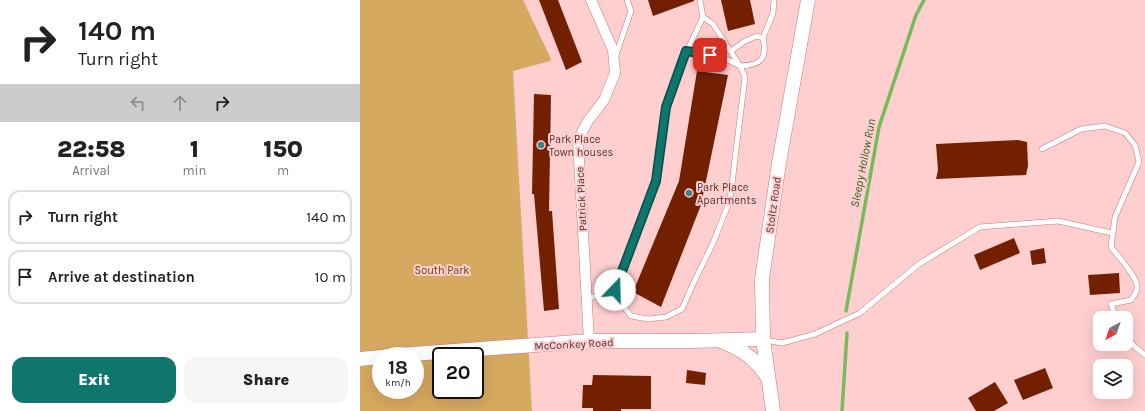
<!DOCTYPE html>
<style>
body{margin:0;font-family:Karla,sans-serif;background:#f6f6f6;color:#222;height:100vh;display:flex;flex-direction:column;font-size:15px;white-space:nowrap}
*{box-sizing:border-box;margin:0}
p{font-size:13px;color:#767676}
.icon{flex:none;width:22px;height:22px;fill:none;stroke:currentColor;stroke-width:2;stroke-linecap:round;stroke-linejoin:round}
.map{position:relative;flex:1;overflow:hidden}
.side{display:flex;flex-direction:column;background:#fff;width:360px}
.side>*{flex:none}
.banner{background:#fff;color:#222;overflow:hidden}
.needle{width:26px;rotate:220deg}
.tools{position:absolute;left:733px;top:311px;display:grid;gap:8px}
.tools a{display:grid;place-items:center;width:40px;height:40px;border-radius:8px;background:#fff;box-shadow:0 4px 16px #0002;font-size:20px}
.speed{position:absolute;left:12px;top:347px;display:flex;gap:8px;font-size:20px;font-weight:700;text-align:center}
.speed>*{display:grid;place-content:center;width:52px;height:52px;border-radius:50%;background:#fff;box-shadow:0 4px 16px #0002;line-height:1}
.speed small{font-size:10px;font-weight:400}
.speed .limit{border:2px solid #111;border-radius:6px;background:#fff;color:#111}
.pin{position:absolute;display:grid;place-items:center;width:34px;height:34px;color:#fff;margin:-17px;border-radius:8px;box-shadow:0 2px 6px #0006}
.me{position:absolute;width:44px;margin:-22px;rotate:21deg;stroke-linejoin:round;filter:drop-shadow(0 0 3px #0008)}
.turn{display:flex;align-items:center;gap:14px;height:84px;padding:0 12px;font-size:18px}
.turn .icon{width:52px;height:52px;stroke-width:2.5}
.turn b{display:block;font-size:28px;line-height:34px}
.lanes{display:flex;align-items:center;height:38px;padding:0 12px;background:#0003;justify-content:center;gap:20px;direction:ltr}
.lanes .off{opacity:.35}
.eta{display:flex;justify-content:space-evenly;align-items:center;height:68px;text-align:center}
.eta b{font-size:24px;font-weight:800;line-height:28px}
.action{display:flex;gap:8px;margin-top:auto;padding:8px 12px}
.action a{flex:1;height:46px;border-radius:12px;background:#0f766e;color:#fff;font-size:16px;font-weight:800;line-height:46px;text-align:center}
.action a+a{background:#f6f6f6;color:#222}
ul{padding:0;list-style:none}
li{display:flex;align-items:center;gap:12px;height:54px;margin:0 8px 6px;padding:0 4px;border:2px solid #e0e0e0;border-radius:12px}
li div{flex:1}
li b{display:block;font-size:15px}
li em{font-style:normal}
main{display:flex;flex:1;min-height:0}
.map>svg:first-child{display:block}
</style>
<main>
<section class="side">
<div class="banner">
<div class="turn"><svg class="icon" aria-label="right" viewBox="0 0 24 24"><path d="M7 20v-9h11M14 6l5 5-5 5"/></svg><div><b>140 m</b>Turn right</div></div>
<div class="lanes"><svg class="icon off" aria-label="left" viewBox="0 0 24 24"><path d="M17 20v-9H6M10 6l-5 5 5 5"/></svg><svg class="icon off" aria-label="ahead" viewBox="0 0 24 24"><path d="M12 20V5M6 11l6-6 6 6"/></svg><svg class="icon" aria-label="right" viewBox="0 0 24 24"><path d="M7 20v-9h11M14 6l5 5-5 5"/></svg></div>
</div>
<div class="eta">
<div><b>22:58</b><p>Arrival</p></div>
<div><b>1</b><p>min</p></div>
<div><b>150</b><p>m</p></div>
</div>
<ul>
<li><svg class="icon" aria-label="right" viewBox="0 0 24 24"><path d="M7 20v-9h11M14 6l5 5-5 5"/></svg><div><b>Turn right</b></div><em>140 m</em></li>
<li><svg class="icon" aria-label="arrive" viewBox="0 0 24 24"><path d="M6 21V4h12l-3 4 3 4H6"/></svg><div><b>Arrive at destination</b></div><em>10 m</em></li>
</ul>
<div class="action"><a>Exit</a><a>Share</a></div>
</section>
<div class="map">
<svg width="785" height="411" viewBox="0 0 785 411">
<rect width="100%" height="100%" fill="#ffcecf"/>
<path fill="#d6a960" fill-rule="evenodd" d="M0,0h163l28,59 -1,2 -37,10 19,340h-172zM21,356h34v34h-34zM81,356h34v34h-34z"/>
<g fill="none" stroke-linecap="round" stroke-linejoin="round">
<g stroke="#74bc59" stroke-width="3.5">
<polyline points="486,311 519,127 556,15 564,0"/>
<polyline points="482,411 487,333"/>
</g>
</g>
<g fill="#732001">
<polygon points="179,0 198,0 222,62 206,70"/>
<polygon points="288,0 334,0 334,1 293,16"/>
<polygon points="361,0 390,0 395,24 368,31"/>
<polygon points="337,71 368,75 341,205 301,307 273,292 319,181"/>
<polygon points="174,94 191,95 189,211 192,211 199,309 184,311 174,194 172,194"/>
<polygon points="658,140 667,142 668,166 666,175 576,179 578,170 576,144"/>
<polygon points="654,238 660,253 620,270 614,255"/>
<polygon points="684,248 686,263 672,265 670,251"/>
<polygon points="759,273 760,293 730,295 728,275"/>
<polygon points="685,368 693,388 663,400 654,380"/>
<polygon points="327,370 346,373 345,385 326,383"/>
<polygon points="233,375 291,376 291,409 261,409 261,411 233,411 233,408 222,408 223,385 232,385"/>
<polygon points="635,382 648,403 634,411 616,411 608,398"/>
</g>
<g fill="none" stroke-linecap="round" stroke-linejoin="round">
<defs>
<g id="lane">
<path d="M343,17l10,7 27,42c20,-1 28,-6 23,-28l-6,-2 -12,5 -14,10"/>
<polyline points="403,38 413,13 414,0"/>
<polyline points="256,55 271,11 267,0"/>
<path d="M682,149l39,-20 24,-3 20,7 10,12 4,17 -24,55 -4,30c7,9 24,27 26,38 1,6 -3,11 -6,15l-20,4 5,14"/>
<polyline points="251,291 271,316 288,319 306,317 322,309 334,282 353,243 370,200 385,77 380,66 362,57 327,51"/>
<polyline points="227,299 255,289 296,181 306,107 327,51 343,17 340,0"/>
<polyline points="766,336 775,347 785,355"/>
<polyline points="405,340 422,343 455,334 500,313 559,264 620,227 698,221 752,233"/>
</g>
<polyline id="street" points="229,341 218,140 228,121 244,100 255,73 253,50 231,0"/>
<g id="secondary">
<path d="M363,342c19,7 34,18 45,36"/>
<polyline points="26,356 229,341 334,341 403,339"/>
<polyline points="0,359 21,357"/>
<polyline points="413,411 403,339 402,279 419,163 448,0"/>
</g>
</defs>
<use href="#lane" stroke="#c27a7c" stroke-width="6"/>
<use href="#street" stroke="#c27a7c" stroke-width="11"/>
<use href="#secondary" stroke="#c27a7c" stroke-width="15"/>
<use href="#lane" stroke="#fff" stroke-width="5"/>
<use href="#street" stroke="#fff" stroke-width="10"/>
<use href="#secondary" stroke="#fff" stroke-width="14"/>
</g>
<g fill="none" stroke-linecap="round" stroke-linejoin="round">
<defs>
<polyline id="route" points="255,290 296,181 306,107 326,51 350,55"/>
</defs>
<use href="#route" stroke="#0a4d48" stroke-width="10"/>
<use href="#route" stroke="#0f766e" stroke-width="7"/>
</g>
<g fill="#3b8385" stroke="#ffcecf" stroke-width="1.5">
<circle cx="181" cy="145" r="4"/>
<circle cx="329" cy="193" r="4"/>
</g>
<g text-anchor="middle" stroke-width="4" stroke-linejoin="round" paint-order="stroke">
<g font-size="11" fill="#513232" stroke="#ffcecf" text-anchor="start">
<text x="189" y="143">Park Place<tspan x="189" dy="13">Town houses</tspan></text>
<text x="337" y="191">Park Place<tspan x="337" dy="13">Apartments</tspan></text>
</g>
<g font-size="11" fill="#513232" stroke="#ffcecf">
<text transform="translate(221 199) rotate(-93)" y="4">Patrick Place</text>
<text transform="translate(413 205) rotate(-82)" y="4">Stoltz Road</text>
<text transform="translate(214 344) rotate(-3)" y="4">McConkey Road</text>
</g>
<g font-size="11" fill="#614516" stroke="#ffcecf">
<text x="82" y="274">South Park</text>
</g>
<g font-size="12" font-style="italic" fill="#346321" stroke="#ffcecf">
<text transform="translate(503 163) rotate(-79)" y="4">Sleepy Hollow Run</text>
</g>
</g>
</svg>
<div class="tools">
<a><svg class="needle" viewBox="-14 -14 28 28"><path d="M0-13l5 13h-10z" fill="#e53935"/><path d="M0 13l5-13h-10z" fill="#767676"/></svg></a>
<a><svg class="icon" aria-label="layers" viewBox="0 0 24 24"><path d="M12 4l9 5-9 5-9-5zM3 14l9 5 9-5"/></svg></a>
</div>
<div class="speed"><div>18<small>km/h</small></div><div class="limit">20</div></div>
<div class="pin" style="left:350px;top:55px;background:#d93025"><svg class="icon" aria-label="arrive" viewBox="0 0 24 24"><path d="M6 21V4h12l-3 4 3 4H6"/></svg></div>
<svg class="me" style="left:255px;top:290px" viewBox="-20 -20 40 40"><circle r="19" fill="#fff"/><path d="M0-13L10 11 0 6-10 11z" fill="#0f766e"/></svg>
</div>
</main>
